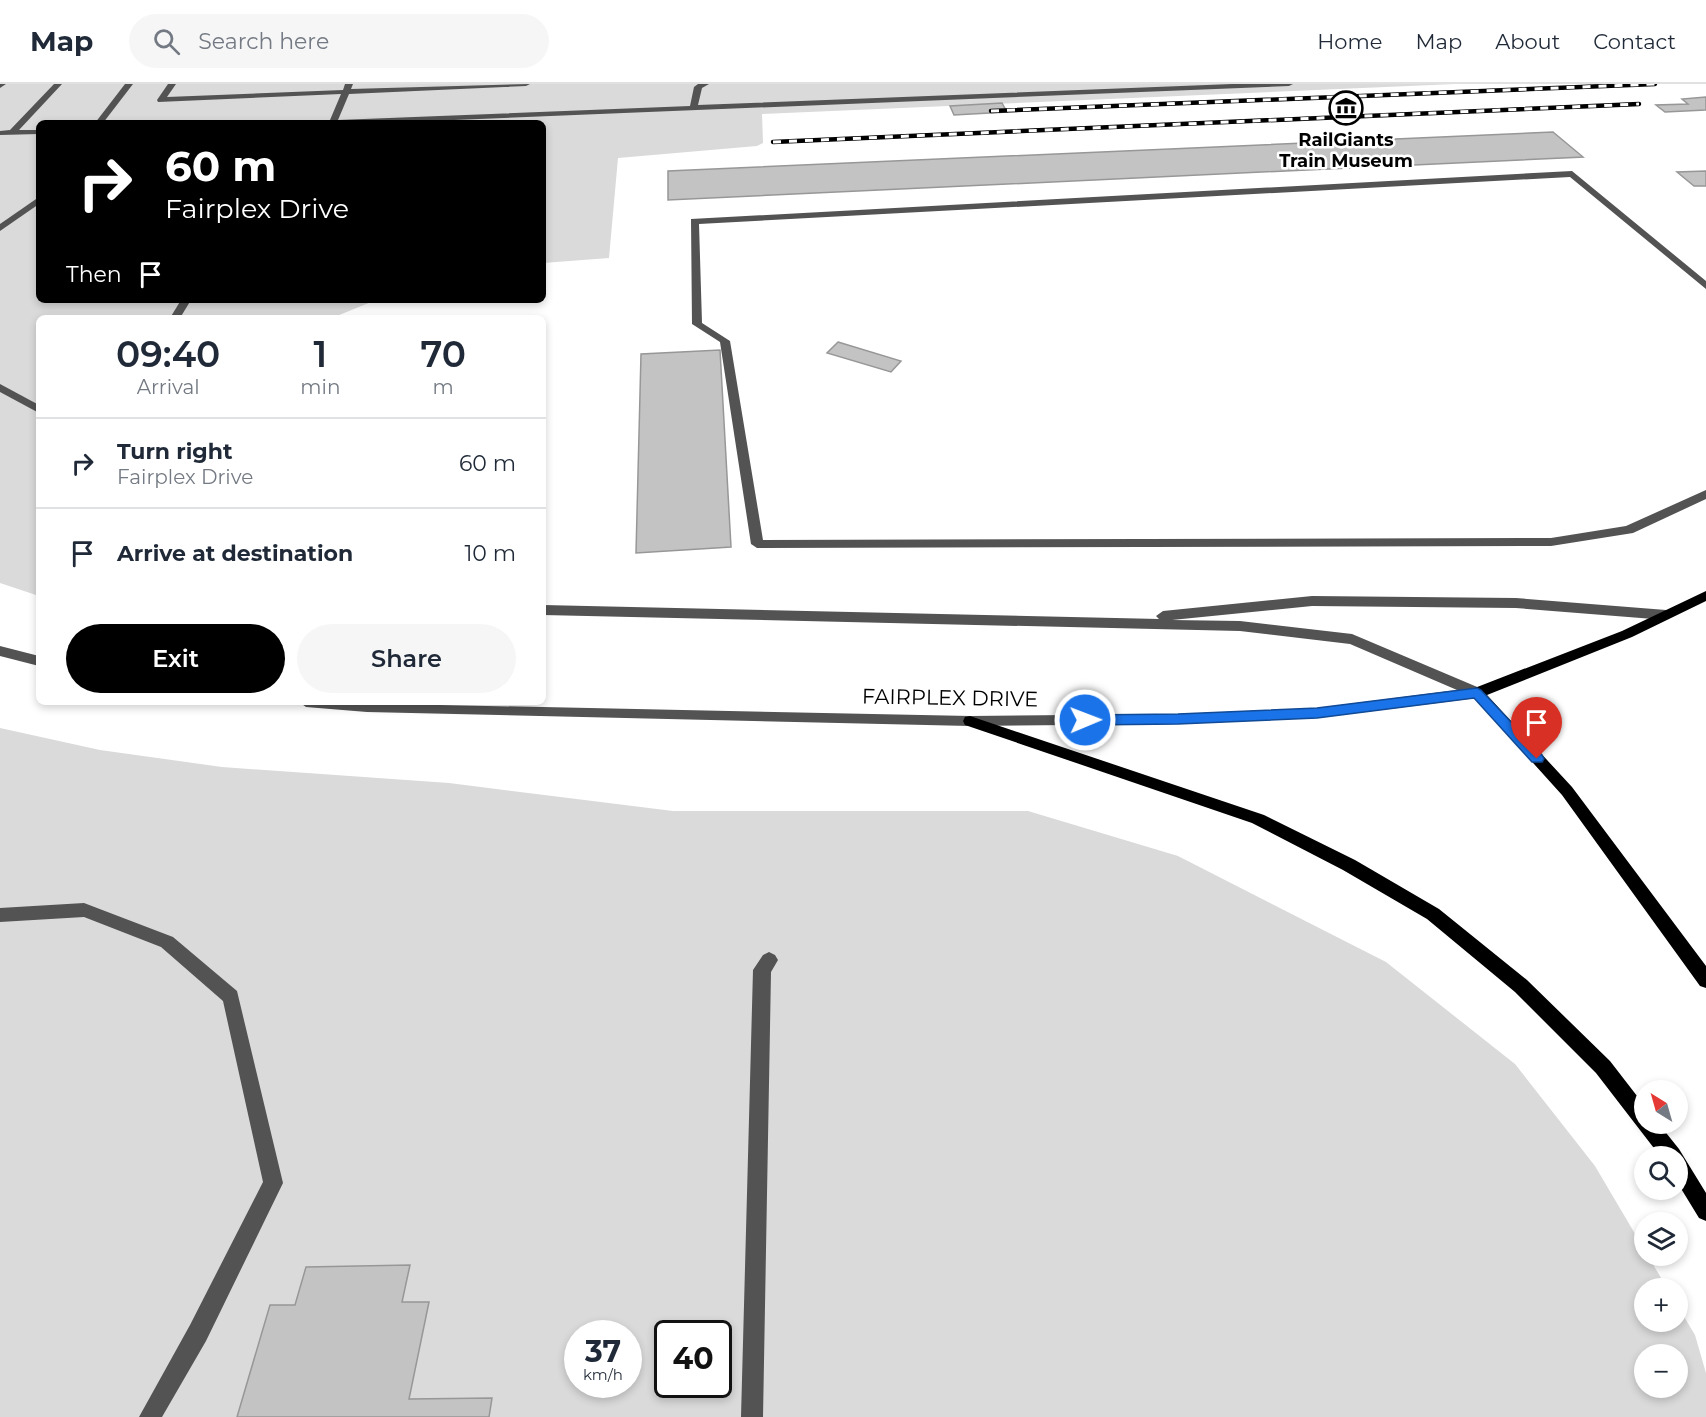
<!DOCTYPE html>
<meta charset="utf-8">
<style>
body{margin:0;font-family:Montserrat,sans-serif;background:#f6f6f7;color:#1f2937;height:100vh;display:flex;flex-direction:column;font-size:22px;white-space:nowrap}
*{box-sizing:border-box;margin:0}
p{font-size:20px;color:#747a83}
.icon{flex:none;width:33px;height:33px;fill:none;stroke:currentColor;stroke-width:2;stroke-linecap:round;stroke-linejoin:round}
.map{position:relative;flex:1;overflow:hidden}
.drawer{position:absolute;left:36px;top:231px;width:510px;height:390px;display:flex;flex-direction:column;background:#fff;border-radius:9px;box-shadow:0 3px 9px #0003}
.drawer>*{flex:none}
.top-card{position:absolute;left:36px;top:36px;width:510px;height:183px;border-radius:9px;box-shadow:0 3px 9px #0003;background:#000;color:#fff;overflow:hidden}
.needle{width:39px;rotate:323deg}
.buttons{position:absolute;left:1634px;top:996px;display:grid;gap:12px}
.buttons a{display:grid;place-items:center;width:54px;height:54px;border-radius:50%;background:#fff;box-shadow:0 3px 9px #0003;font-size:30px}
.speed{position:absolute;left:564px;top:1236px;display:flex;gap:12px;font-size:30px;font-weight:700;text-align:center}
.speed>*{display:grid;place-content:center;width:78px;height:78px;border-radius:50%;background:#fff;box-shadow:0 3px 9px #0003;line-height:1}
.speed small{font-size:15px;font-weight:400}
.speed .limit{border:3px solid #111;border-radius:9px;background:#fff;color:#111}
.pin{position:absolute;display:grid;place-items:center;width:51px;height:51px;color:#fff;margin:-62px -26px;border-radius:50% 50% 50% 0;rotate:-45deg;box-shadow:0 0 6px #0007}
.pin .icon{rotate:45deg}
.me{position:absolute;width:66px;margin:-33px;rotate:89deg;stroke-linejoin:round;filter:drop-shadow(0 0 4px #0008)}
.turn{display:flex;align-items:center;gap:21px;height:126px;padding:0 30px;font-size:27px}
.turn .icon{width:78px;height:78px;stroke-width:2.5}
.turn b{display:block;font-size:42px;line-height:51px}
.then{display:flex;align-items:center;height:57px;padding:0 30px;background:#0003;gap:12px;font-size:22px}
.eta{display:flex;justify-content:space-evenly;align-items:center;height:102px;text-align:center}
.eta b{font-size:36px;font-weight:600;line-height:42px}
.cta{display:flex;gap:12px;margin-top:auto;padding:12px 30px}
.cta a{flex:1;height:69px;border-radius:36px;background:#000;color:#fff;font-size:24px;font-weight:600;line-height:69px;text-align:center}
.cta a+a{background:#f6f6f7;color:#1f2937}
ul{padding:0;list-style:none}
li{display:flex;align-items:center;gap:18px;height:90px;padding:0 30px;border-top:2px solid #e0e1e3}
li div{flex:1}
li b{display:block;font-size:22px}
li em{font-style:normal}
header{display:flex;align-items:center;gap:36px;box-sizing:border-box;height:84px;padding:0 30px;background:#fff;border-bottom:2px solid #e0e1e3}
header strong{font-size:28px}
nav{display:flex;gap:33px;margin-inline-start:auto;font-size:21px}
.search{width:420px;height:54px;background:#f6f6f7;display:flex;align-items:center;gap:15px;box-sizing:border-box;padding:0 21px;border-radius:33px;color:#747a83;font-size:22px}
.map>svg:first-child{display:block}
</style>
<header>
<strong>Map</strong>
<div class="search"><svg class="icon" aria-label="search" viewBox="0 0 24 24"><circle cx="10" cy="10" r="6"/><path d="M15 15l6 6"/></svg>Search here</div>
<nav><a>Home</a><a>Map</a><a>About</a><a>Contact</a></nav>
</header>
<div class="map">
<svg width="1706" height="1333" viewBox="0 0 1706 1333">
<rect width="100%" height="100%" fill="#fff"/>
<g fill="#dadada" fill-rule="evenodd">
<polygon points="0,0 1455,0 762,30 763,59 757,62 618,74 609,174 543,179 543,39 39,39 39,216 376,216 332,234 39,234 39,512 0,499"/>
<path d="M0,644l100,22 122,17 227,16 224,28h355l150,45 208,106 129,102 80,102 49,83v7h4l19,32h-23v34h33v-17l18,30 11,38v44h-1706zM578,1250h50v50h-50zM668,1250h50v50h-50zM1644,1270h33v34h-33z"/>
</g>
<g fill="#c3c3c3" stroke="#979797" stroke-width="1.5">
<polygon points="1706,13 1706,26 1665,28 1656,21 1688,20 1682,15"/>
<polygon points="1002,19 1007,28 954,31 950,22"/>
<polygon points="1553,48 1583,73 668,116 668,87"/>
<polygon points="1706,87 1706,102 1694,102 1677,88"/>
<polygon points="838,258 901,277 891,288 827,269"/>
<polygon points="720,266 731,463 636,469 641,270"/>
<polygon points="410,1181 402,1218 429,1218 409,1315 492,1314 489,1333 237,1333 270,1221 295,1221 306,1183"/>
</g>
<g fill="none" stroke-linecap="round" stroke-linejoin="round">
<g fill="#535353" fill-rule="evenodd">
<polygon points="0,0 6,0 0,4"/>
<polygon points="54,0 62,0 19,46 39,46 39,50 0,51 0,47 10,46"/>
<polygon points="125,0 133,0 103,39 95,39"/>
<polygon points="168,0 176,0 167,13 343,6 345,0 353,0 351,5 530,0 526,2 349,10 338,36 690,22 694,3 698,0 709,0 702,4 698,21 1232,0 1293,0 1289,2 380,39 316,39 330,36 341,10 158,18 157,16"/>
<polygon points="1572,87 1706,197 1706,205 1570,93 699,140 702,239 730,257 763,456 1551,454 1626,442 1706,406 1706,415 1633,449 1551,462 757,464 751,460 720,258 692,240 691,135"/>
<polygon points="39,113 39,120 0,147 0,140"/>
<polygon points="181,216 191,216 180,234 170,234"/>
<polygon points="0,300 39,321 39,329 0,308"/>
<polygon points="1312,512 1516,514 1666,526 1673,531 1666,536 1516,524 1312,522 1172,536 1240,537 1352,550 1482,605 1484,609 1477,614 1317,634 1178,640 970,642 367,628 306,623 299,618 970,632 1178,630 1317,624 1457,606 1350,560 1240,547 543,531 543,521 1159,535 1156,532 1163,527"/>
<polygon points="0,562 39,572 39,582 0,572"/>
<polygon points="84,819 173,853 237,907 283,1099 206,1257 162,1333 139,1333 190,1241 263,1098 223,917 161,863 84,833 0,838 0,824"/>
<polygon points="769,868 775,871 778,876 771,888 763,1333 741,1333 753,886 763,871"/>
</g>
<g fill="#000" fill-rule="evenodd">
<polygon points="1706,507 1706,517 1632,553 1487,611 1572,703 1706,882 1706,904 1700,902 1562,711 1470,609 1472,605 1622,547"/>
<polygon points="970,632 1264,731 1355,776 1439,825 1527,896 1610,977 1644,1021 1644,1040 1659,1040 1679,1065 1706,1109 1706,1137 1699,1134 1677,1098 1677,1072 1660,1072 1596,989 1515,908 1427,835 1343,786 1252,739 965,641 963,637 965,633"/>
</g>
<defs>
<g id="rail">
<polyline points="991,27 1655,0"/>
<polyline points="773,58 1639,20"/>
</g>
</defs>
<use href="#rail" stroke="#000" stroke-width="4.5"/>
<use href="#rail" stroke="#fff" stroke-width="3" stroke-dasharray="8" stroke-linecap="butt"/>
</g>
<polygon fill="#1a73e8" stroke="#114b97" stroke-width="1.5" points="1477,604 1481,606 1542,671 1544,675 1542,678 1532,678 1474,614 1317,634 1178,640 1085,641 1079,636 1085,631 1178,630 1317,624"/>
<defs>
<symbol id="museum-ring" viewBox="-11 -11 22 22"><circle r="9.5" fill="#fff" stroke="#000" stroke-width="1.5"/><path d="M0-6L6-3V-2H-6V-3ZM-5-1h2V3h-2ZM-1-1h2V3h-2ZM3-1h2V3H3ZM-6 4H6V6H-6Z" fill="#000"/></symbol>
</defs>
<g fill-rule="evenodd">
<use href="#museum-ring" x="1327" y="5" width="38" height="38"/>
</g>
<g text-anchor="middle" stroke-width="5" stroke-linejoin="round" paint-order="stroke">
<g font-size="18" font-weight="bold" fill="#000" stroke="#fff">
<text x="1346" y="62">RailGiants<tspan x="1346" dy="21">Train Museum</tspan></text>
</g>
<g font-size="21" fill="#000" stroke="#fff">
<text transform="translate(950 614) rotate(1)" y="7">FAIRPLEX DRIVE</text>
</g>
</g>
</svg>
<div class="buttons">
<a><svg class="needle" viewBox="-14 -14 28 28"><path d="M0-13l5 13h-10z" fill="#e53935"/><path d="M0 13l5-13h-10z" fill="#747a83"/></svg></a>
<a><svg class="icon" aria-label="search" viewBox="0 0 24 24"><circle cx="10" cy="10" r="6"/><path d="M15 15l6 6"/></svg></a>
<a><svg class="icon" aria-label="layers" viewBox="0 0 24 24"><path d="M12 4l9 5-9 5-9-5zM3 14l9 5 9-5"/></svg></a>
<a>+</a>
<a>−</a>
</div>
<div class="speed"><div>37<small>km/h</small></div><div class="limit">40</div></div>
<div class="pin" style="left:1537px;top:675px;background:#d93025"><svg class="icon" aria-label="arrive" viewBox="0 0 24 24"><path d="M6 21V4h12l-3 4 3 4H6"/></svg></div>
<svg class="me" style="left:1085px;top:636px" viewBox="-20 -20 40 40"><circle r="17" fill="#1a73e8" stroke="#fff" stroke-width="3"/><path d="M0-11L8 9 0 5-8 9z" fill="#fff"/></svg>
<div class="top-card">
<div class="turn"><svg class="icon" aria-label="right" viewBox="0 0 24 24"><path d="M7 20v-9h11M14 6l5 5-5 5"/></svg><div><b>60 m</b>Fairplex Drive</div></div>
<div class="then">Then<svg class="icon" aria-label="arrive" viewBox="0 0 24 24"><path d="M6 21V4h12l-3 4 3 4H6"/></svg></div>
</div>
<section class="drawer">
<div class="eta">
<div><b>09:40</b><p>Arrival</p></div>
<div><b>1</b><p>min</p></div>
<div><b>70</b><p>m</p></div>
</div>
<ul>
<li><svg class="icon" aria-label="right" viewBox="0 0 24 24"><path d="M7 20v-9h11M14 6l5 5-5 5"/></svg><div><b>Turn right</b><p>Fairplex Drive</p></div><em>60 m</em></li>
<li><svg class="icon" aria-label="arrive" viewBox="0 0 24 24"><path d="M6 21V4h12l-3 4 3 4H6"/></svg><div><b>Arrive at destination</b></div><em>10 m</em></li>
</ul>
<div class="cta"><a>Exit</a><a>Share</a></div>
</section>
</div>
